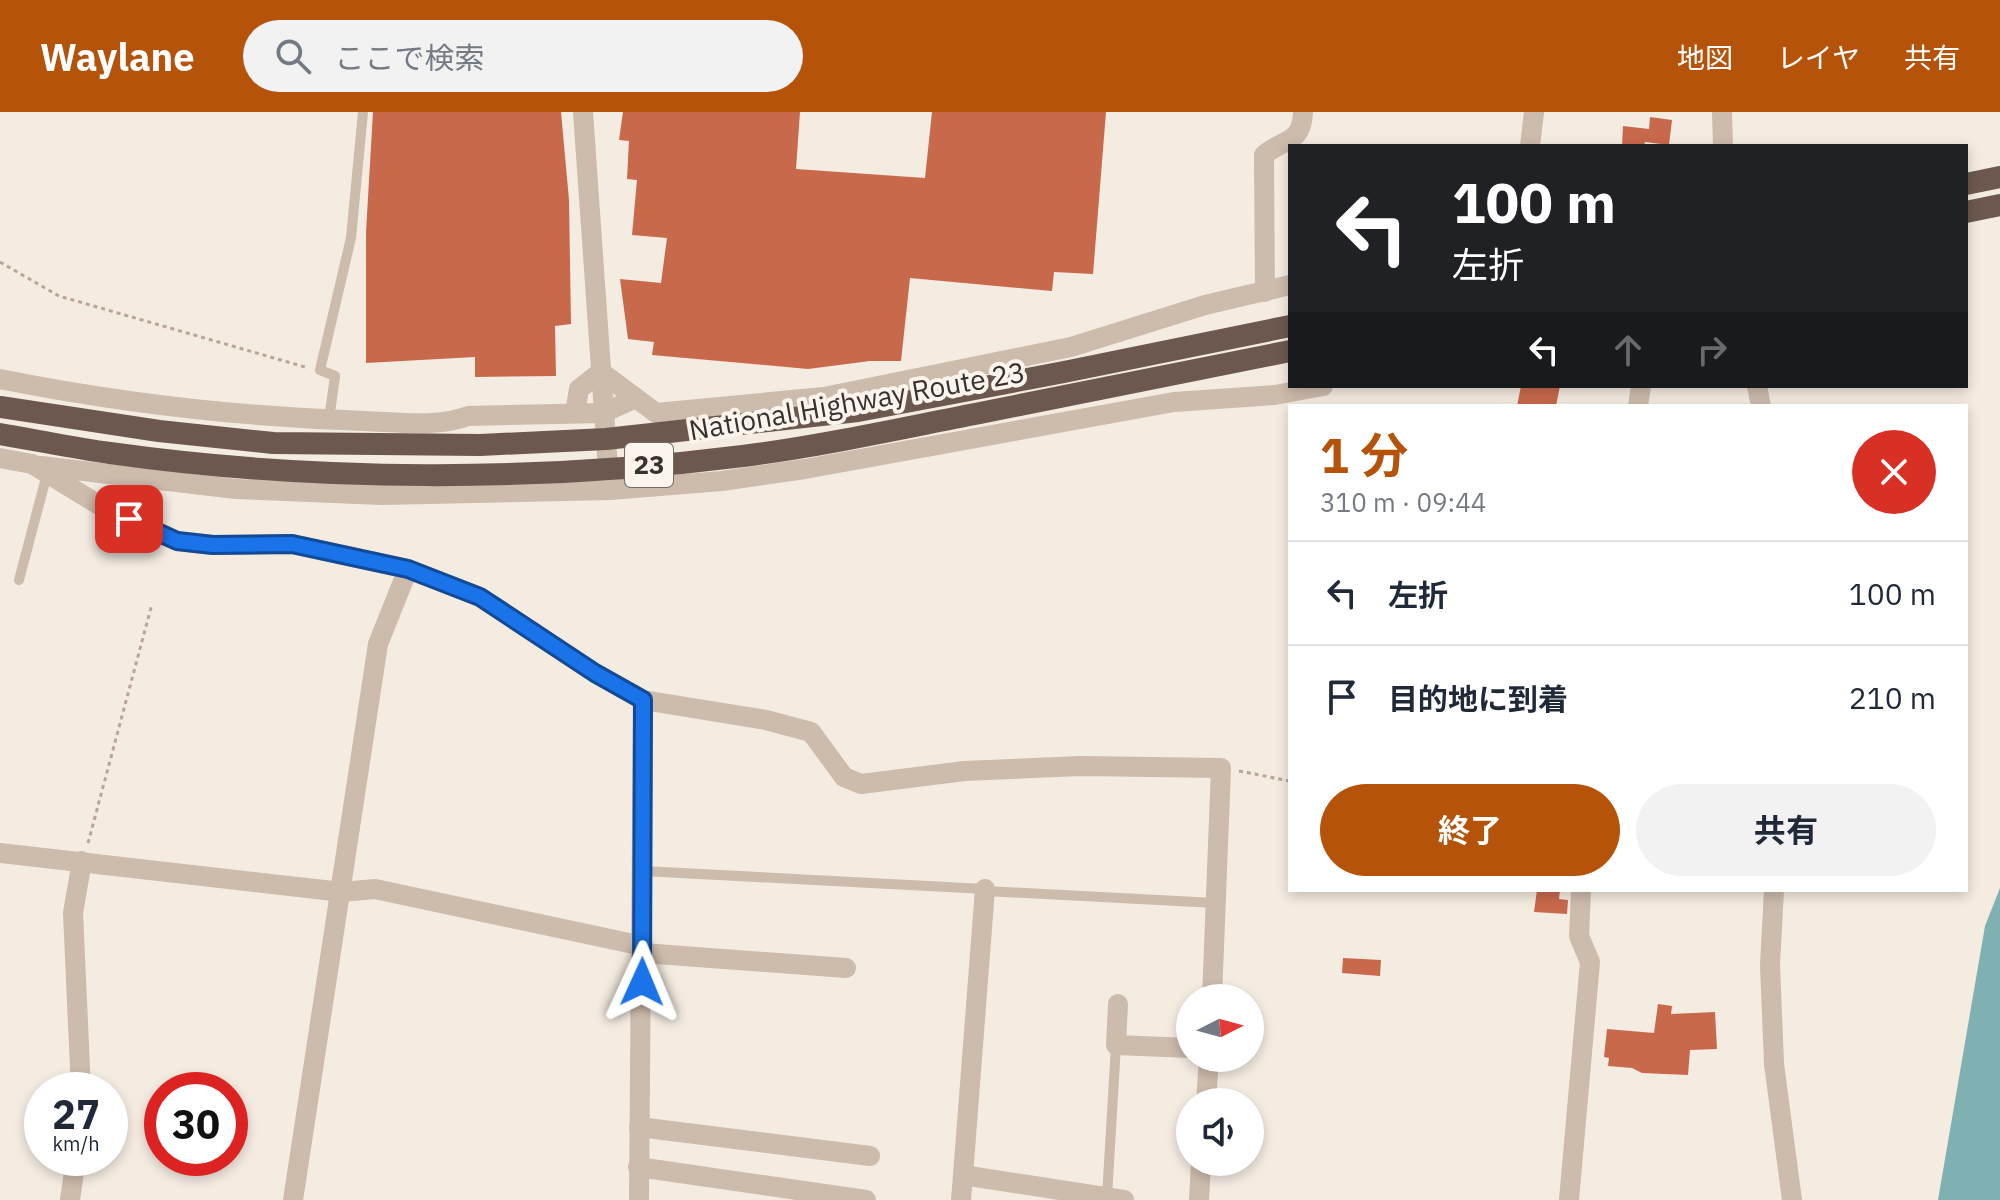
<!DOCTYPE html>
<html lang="ja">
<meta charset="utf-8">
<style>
body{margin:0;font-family:"IBM Plex Sans","Noto Sans JP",sans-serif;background:#f2f2f3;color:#1f2937;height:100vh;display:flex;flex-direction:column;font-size:30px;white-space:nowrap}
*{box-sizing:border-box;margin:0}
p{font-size:26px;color:#747a83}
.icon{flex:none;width:44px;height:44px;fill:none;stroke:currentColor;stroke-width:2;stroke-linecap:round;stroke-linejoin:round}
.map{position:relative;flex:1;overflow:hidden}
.sheet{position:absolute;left:1288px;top:292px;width:680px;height:488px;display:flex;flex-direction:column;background:#fff;border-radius:0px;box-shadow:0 4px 12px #0003}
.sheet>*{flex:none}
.top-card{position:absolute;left:1288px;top:32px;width:680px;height:244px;border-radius:0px;box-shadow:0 4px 12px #0003;background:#202124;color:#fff;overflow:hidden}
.needle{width:52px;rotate:84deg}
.fabs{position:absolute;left:1176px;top:872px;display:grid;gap:16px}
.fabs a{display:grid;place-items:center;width:88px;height:88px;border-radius:50%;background:#fff;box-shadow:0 4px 12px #0003;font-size:40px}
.speed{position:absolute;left:24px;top:960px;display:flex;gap:16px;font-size:40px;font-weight:700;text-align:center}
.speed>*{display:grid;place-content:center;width:104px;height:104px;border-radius:50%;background:#fff;box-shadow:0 4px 12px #0003;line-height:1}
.speed small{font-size:20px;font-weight:400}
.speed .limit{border:12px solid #d22;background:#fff;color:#111}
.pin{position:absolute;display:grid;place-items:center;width:68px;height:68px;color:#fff;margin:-34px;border-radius:16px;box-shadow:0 4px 12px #0006}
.me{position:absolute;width:88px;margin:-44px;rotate:1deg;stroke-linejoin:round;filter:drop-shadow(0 0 6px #0008)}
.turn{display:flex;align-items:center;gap:28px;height:168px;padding:0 32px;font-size:36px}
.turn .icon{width:104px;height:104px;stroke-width:2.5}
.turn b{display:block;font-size:56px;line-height:68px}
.lanes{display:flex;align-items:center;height:76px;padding:0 32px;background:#0003;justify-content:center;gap:40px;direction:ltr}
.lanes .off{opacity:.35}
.round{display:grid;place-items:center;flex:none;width:84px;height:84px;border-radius:42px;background:#f2f2f3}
.overview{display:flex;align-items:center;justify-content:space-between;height:136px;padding:0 32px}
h1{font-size:48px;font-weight:700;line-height:60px;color:#b45309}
.button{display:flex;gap:16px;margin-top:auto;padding:16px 32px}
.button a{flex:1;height:92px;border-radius:48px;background:#b45309;color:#fff;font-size:32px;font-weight:700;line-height:92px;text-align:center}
.button a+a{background:#f2f2f3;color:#1f2937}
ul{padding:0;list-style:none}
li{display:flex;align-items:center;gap:24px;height:104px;padding:0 32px;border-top:2px solid #e0e1e3}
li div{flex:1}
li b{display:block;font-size:30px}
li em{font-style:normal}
header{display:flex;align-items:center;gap:48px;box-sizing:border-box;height:112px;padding:0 40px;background:#b45309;color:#fff}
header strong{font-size:38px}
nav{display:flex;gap:44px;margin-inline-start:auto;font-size:28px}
.search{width:560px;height:72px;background:#f2f2f3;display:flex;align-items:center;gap:20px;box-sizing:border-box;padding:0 28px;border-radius:44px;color:#747a83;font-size:30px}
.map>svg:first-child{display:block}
</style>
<header>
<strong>Waylane</strong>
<div class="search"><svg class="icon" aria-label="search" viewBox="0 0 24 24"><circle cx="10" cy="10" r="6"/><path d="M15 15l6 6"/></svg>ここで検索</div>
<nav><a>地図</a><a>レイヤ</a><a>共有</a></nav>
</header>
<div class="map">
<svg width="2000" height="1088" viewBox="0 0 2000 1088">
<rect width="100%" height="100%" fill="#f4ebe1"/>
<polygon fill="#7fb0b2" points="2000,776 2000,1088 1938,1088 1985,814"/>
<g fill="#c8694b">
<polygon points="373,0 561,0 569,88 571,212 555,214 556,264 475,265 475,245 366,251 366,120"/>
<polygon points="623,0 800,0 796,57 925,66 932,0 1106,0 1093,162 1054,160 1052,179 910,166 901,249 870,249 808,257 652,243 654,230 628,227 620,167 661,171 667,126 632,123 637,68 627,67 629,29 619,28"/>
<polygon points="1650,5 1672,8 1669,33 1645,30 1644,34 1622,34 1623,14 1649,17"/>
<polygon points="1521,274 1560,274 1556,294 1517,294"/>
<polygon points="1537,778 1560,778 1559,787 1568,788 1567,802 1534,800"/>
<polygon points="1343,846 1381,848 1380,864 1342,861"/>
<polygon points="1658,892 1672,894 1671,902 1715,900 1717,937 1690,938 1688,963 1642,961 1632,956 1608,954 1609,946 1604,945 1607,917 1654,921"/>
</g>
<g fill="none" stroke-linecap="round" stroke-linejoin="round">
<g stroke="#b9a596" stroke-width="3" stroke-dasharray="4 4" stroke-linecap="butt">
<polyline points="0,150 59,184 305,255"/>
<polyline points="1239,659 1290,669"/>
<polyline points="88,731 152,492"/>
</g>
<g stroke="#cdbbac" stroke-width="10">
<polyline points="329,308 335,264 320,258 351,126 363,0"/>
<polyline points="19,468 47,362"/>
<polyline points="643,759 985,777"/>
<polyline points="985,779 1215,791"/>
<polyline points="1107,1085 1116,933"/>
</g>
<g stroke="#cdbbac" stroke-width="20">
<polyline points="1722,0 1723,34"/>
<polyline points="1530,34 1534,0"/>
<path d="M1265,180l-1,-137c20,-17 38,-11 39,-43"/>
<path d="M0,267c120,24 243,38 365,42 32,1 72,7 103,-5l135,-3 33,-15"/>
<polyline points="1757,274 1761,294"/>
<polyline points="1638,294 1641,274"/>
<polyline points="575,301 579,277 601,260 656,301 824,285 1071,235 1205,193 1290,173"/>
<polyline points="0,346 32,352 104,396 177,429 213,433 292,432 408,457 480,485 595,561 643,588 766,608 811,620 844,665 861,672 964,659 1081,654 1221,656 1212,886"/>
<polyline points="41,354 236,377 382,383 610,378 722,369 805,357 1174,290 1275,283 1323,274"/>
<polyline points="0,741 342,780 375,777 643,834"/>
<polyline points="1774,778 1770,853 1774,952 1792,1088"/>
<polyline points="643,841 846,856"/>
<polyline points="1118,892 1116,933 1190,936"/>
<polyline points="81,978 73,801 82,749"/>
<polyline points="1206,990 1209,946"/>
<polyline points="639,1015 870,1044"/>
<polyline points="638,1055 866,1088"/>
<polyline points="963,1063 985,777"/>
<polyline points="70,1088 76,1046"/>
<polyline points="293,1088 378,532 408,457"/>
<polyline points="639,1088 643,588"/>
<polyline points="961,1088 963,1063 1124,1088"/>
<polyline points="1199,1088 1201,1050"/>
<polyline points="1569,1088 1590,850 1579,824 1581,778"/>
</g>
<polyline stroke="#cdbbac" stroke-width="20" points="583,0 608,357"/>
<g stroke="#6c584f" stroke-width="22">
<polyline points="1966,72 2000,65"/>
<polyline points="1966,100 2000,93"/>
<polyline points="0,295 159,319 273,331 480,333 606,327 858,299 1064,260 1290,214"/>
<path d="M0,322c37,6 73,14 110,19 206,29 427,29 633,3 78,-10 155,-27 232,-42 105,-21 210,-42 315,-63"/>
</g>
</g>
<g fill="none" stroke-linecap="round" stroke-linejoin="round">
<defs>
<polyline id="route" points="129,407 177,429 213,433 292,432 408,457 480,485 595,561 643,588 642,870"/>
</defs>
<use href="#route" stroke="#114b97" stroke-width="20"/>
<use href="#route" stroke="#1a73e8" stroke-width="14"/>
</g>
<g text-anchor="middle" stroke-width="8" stroke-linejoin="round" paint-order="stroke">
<rect fill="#fbf5ee" stroke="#756b66" stroke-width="2" x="625" y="331" width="48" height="44" rx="6"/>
<g font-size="26" font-weight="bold" fill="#3b302b">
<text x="649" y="362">23</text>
</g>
<g font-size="28" fill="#3b302b" stroke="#fbf5ee">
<text transform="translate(857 289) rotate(-10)" y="10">National Highway Route 23</text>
</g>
</g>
</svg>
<div class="fabs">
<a><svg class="needle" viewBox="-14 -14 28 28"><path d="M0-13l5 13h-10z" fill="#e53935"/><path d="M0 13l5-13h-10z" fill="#747a83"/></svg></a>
<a><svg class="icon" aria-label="sound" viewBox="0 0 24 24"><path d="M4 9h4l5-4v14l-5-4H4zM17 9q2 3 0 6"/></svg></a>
</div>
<div class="speed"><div>27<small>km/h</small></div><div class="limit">30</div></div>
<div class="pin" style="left:129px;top:407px;background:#d93025"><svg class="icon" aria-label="arrive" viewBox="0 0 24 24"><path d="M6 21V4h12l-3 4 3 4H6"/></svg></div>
<svg class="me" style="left:642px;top:870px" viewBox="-20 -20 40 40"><path d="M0-17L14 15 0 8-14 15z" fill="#1a73e8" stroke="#fff" stroke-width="4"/></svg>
<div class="top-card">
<div class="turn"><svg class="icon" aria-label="left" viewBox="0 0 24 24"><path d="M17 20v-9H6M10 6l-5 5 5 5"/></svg><div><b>100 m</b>左折</div></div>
<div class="lanes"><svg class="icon" aria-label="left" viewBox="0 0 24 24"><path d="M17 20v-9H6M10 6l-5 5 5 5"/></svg><svg class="icon off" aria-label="ahead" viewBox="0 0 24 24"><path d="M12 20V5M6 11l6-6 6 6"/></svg><svg class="icon off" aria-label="right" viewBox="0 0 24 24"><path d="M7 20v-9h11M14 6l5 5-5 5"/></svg></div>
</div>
<section class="sheet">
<div class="overview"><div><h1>1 分</h1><p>310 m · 09:44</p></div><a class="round" style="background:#d93025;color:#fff"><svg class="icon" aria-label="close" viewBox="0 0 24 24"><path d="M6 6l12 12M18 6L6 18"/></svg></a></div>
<ul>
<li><svg class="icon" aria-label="left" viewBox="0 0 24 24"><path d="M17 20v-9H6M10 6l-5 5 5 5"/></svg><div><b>左折</b></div><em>100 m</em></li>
<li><svg class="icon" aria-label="arrive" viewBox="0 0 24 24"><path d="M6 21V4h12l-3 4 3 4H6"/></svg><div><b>目的地に到着</b></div><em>210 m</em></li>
</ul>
<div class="button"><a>終了</a><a>共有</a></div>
</section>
</div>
